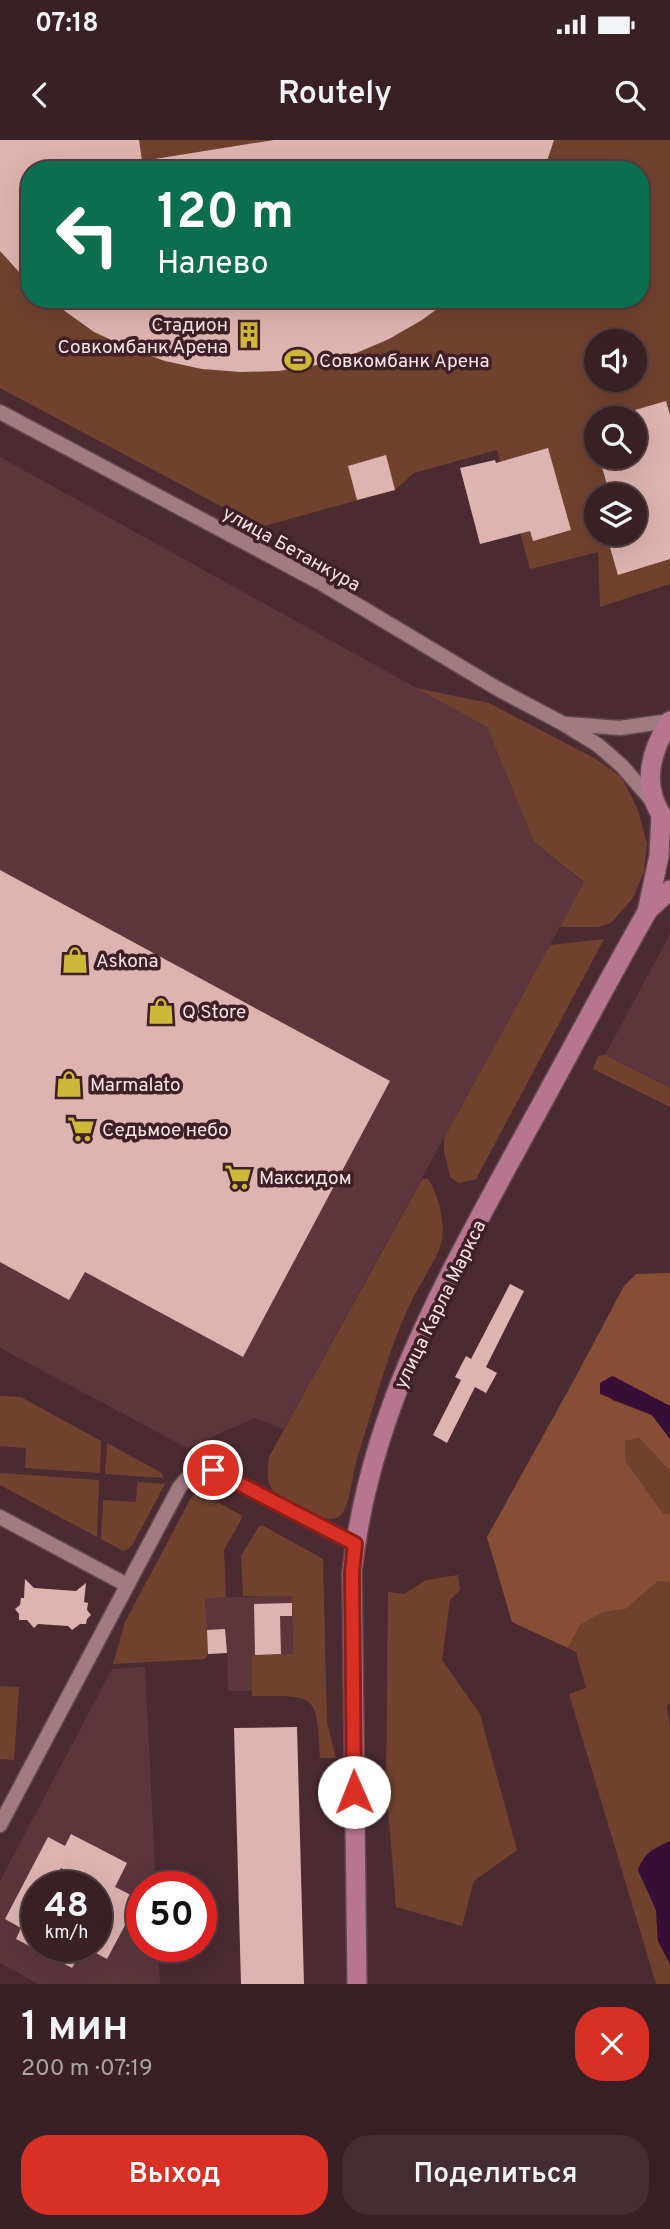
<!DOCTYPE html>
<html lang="ru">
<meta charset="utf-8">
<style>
body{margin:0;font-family:Overpass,sans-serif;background:#432d32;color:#f1f3f6;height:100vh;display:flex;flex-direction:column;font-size:26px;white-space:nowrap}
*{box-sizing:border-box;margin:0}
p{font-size:23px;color:#aba3a7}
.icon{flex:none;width:38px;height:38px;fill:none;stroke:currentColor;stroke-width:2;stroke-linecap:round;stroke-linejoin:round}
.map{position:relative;height:1844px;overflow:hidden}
.panel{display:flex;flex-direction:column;background:#382025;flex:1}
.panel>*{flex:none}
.hud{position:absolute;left:21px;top:21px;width:628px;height:147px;border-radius:28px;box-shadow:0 7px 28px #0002,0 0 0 2px #523e42;background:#0b6e4f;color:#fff;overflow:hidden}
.tools{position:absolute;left:584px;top:189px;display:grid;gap:14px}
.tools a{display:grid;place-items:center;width:63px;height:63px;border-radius:50%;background:#382025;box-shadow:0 7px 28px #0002,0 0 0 2px #523e42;font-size:35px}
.speed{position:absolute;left:21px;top:1731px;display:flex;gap:14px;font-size:35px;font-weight:700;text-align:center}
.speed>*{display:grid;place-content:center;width:91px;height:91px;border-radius:50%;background:#382025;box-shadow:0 7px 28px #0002,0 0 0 2px #523e42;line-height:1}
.speed small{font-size:18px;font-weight:400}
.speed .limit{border:10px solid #d22;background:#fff;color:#111}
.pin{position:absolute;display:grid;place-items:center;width:60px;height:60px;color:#fff;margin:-30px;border:4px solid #fff;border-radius:50%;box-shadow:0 2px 7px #0007}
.me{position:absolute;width:77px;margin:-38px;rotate:359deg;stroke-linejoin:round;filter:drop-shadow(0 0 5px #0008)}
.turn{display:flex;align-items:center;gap:24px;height:147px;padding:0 21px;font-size:32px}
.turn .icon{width:91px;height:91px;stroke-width:2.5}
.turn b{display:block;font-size:49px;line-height:60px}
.round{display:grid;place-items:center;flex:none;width:74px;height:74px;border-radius:28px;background:#432d32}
.headline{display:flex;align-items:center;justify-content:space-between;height:119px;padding:0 21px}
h1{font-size:42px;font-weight:600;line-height:52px}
.primary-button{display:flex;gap:14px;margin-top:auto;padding:14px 21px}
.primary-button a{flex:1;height:80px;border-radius:28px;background:#d93025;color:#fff;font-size:28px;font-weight:600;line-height:80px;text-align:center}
.primary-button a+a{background:#432d32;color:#f1f3f6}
.status{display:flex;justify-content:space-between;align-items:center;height:49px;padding:0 35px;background:#382025;direction:ltr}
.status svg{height:19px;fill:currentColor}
header{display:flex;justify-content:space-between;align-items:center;height:91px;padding:0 21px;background:#382025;font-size:32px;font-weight:600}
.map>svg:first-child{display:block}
</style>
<div class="status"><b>07:18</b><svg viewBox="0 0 49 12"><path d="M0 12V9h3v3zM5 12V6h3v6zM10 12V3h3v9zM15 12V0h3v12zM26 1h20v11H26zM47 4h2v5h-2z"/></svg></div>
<header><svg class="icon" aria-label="back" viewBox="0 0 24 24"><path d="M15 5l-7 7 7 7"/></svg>Routely<svg class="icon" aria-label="search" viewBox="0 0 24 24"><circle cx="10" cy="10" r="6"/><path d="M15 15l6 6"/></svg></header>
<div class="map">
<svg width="670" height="1844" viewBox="0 0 670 1844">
<rect width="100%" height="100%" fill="#4b2a31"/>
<g fill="#5c353d" fill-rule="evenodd">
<polygon points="0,317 487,587 534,702 584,743 284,1289 255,1278 187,1308 0,1208"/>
<polygon points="670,794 670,948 605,915"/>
<polygon points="292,1455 293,1514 252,1515 252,1551 228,1551 227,1513 208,1514 205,1458"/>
<path d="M145,1527l11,219h-14v60h16l2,38h-122l-38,-21v-82l112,-212zM37,1746h59v60h-59z"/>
</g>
<g fill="#70422e" fill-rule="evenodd">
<path d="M0,0h670v444l-70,23 -2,-55 -68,17 -33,-119 -83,23 -19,17 -135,37 -260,-139zM30,30h610v129h-610zM597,201h38v39h-38zM597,278h38v39h-38zM597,355h38v39h-38z"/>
<polygon points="416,548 489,563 596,619 622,638 638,670 647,704 644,731 633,758 611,783 598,787 560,787 584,742 534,702 487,587"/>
<polygon points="604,799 476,1039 458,1043 450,1037 444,1011 444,998 550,805"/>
<polygon points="605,915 670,948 670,967 593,929 598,916"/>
<path d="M422,1039h6c10,14 17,43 14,61 -3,16 -23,45 -31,62 -16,33 -27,70 -38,105 -6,19 -12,38 -17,56 -4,13 -6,43 -15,52 -13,13 -55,-11 -66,-22 -10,-11 -7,-23 -6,-36z"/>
<polygon points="0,1256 21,1257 101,1301 100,1333 25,1328 26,1308 0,1306"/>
<polygon points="639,1298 670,1331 670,1374 663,1375 626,1322 625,1301"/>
<polygon points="107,1303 162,1333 163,1338 105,1334"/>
<polygon points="0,1333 99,1340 97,1397 0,1345"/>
<polygon points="137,1342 165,1344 134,1402 130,1408 123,1411 101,1399 103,1360 136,1362"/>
<polygon points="199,1352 241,1375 242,1378 224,1410 226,1457 205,1459 208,1514 205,1519 113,1524 125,1482 192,1356"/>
<path d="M262,1385l61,34 4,163 9,36h-16c-3,-66 -4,-62 -68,-62v-41l41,-1 -1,-58h-49l-2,-40 18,-30z"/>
<polygon points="458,1435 460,1450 450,1460 442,1520 480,1574 517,1710 474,1741 462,1786 396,1767 386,1642 388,1452 404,1454 426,1440"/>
<polygon points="658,1441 670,1442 670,1564 667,1565 670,1588 670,1701 638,1730 656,1770 658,1801 670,1824 670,1844 656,1844 569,1554 586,1548 576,1512 568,1508 580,1485 603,1472 626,1469"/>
<polygon points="0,1546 19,1547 14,1620 0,1619"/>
</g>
<polygon fill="#874e36" points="670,1133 670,1266 613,1236 612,1260 652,1275 670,1299 670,1331 639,1298 625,1301 626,1322 663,1374 670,1374 670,1442 658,1441 626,1469 603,1472 580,1485 568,1508 512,1482 487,1397 574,1240 624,1146 636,1134"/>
<g fill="#370e36">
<polygon points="612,1236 670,1266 670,1299 652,1275 600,1254 600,1243"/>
<path d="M670,1701v123l-12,-23 -2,-31 -18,-40c7,-18 15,-21 32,-29z"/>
</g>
<g fill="#deb4b0">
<polygon points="0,0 139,0 142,21 274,0 554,0 544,30 30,30 30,144 0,111"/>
<polygon points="48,159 451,159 422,180 389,199 354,214 317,225 279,231 241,232 202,229 165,221 129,208 94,192"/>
<polygon points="666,261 670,275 670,419 618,435 606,394 635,394 635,355 610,355 599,317 635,317 635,270"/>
<polygon points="548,308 571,390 533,401 530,391 480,404 460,328 495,320 496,323"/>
<polygon points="386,315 395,350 357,360 348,326"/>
<polygon points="0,730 390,941 243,1217 85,1132 69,1160 0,1122"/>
<polygon points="510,1144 524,1151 486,1227 497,1233 486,1253 475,1247 447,1303 433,1295 461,1240 455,1237 466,1216 471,1219"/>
<polygon points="25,1439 34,1448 76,1451 86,1443 84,1462 88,1463 87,1470 91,1475 87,1479 86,1484 80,1484 72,1490 68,1486 38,1484 34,1488 27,1480 19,1480 19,1474 15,1469 20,1465 21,1458 24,1458"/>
<polygon points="292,1463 292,1476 280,1476 281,1514 255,1515 254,1464"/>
<polygon points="225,1489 227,1513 208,1514 207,1490"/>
<polygon points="297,1587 304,1844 241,1844 234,1588"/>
<polygon points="71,1694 127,1723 115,1747 139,1759 107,1819 96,1813 96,1767 105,1751 61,1728 52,1746 37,1746 37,1806 84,1806 72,1828 16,1799 21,1788 5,1779 48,1697 65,1706"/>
</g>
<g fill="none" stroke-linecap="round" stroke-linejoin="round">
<defs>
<g id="minor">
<polyline points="0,272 319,442 498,549 562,583 598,605 622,626 653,662"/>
<polyline points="567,584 620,588 670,581"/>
<polyline points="0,1377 127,1445"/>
<path d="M0,1685l179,-337c11,-14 16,-20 34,-18l142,74"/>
</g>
<g id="secondary">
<path d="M669,685c-29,-33 -21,-70 1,-104"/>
<polyline points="647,771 670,750"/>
<path d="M357,1844l-5,-412c17,-159 92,-289 167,-427 43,-77 84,-156 128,-233l12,-56 2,-40"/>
</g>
</defs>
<use href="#minor" stroke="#64484f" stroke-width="17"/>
<use href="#secondary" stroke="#64484f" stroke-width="22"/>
<use href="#minor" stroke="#a27b82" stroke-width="14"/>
<use href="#secondary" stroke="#b77590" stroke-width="19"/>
</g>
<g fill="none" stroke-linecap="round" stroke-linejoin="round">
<defs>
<polyline id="route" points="213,1330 355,1404 352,1432 354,1652"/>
</defs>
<use href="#route" stroke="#8d1f18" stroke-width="18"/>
<use href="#route" stroke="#d93025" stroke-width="12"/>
</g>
<defs>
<symbol id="building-bare" viewBox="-9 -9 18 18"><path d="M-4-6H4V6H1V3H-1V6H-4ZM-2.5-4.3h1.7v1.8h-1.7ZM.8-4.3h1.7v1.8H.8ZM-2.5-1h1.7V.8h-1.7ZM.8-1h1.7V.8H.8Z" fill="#ceb838" stroke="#402027" stroke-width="2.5" paint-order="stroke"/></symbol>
<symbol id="stadium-bare" viewBox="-9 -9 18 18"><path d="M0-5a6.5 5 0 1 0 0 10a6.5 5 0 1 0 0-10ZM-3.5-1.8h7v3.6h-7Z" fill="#ceb838" stroke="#402027" stroke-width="2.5" paint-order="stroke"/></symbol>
<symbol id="shop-bare" viewBox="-9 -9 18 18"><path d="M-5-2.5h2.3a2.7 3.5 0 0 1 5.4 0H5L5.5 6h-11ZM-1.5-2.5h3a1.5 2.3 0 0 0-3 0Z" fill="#ceb838" stroke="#402027" stroke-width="2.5" paint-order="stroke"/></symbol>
<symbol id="supermarket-bare" viewBox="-9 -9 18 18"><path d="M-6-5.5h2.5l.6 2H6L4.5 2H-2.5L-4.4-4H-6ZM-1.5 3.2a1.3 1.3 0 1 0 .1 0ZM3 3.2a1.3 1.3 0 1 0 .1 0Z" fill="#ceb838" stroke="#402027" stroke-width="2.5" paint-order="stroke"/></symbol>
</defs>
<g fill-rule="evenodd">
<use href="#building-bare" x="230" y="176" width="38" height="38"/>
<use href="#stadium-bare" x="279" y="201" width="38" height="38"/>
<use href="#shop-bare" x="56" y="801" width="38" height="38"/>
<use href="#shop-bare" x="142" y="852" width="38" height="38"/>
<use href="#shop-bare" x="50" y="925" width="38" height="38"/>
<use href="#supermarket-bare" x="62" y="970" width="38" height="38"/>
<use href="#supermarket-bare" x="219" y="1018" width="38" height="38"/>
</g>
<g text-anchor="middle" stroke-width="7" stroke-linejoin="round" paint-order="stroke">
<g font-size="19" fill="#fae3e7" stroke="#402027" text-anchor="start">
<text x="228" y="191" text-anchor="end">Стадион<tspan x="228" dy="22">Совкомбанк Арена</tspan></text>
<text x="319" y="227">Совкомбанк Арена</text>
<text x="96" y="827">Askona</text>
<text x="182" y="878">Q Store</text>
<text x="90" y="951">Marmalato</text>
<text x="102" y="996">Седьмое небо</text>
<text x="259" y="1044">Максидом</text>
</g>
<g font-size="19" fill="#fae3e7" stroke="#402027">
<text transform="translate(292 408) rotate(29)" y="7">улица Бетанкура</text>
<text transform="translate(439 1164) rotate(-64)" y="7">улица Карла Маркса</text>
</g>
</g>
</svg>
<div class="tools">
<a><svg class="icon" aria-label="sound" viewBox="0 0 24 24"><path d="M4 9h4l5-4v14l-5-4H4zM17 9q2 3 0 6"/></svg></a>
<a><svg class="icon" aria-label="search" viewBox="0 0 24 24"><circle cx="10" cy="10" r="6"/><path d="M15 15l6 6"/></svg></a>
<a><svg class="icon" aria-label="layers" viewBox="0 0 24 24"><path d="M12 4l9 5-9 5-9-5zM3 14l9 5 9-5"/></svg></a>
</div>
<div class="speed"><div>48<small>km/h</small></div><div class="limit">50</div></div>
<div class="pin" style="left:213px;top:1330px;background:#d93025"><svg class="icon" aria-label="arrive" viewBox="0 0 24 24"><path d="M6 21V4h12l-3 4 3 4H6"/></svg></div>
<svg class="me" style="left:354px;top:1652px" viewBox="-20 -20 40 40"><circle r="19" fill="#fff"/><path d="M0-13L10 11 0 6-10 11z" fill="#d93025"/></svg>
<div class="hud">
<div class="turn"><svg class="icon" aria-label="left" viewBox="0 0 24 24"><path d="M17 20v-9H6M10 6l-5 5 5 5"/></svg><div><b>120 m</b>Налево</div></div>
</div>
</div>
<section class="panel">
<div class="headline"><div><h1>1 мин</h1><p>200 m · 07:19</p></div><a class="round" style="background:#d93025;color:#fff"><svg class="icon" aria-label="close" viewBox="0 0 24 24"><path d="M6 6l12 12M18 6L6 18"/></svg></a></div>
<div class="primary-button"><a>Выход</a><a>Поделиться</a></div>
</section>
